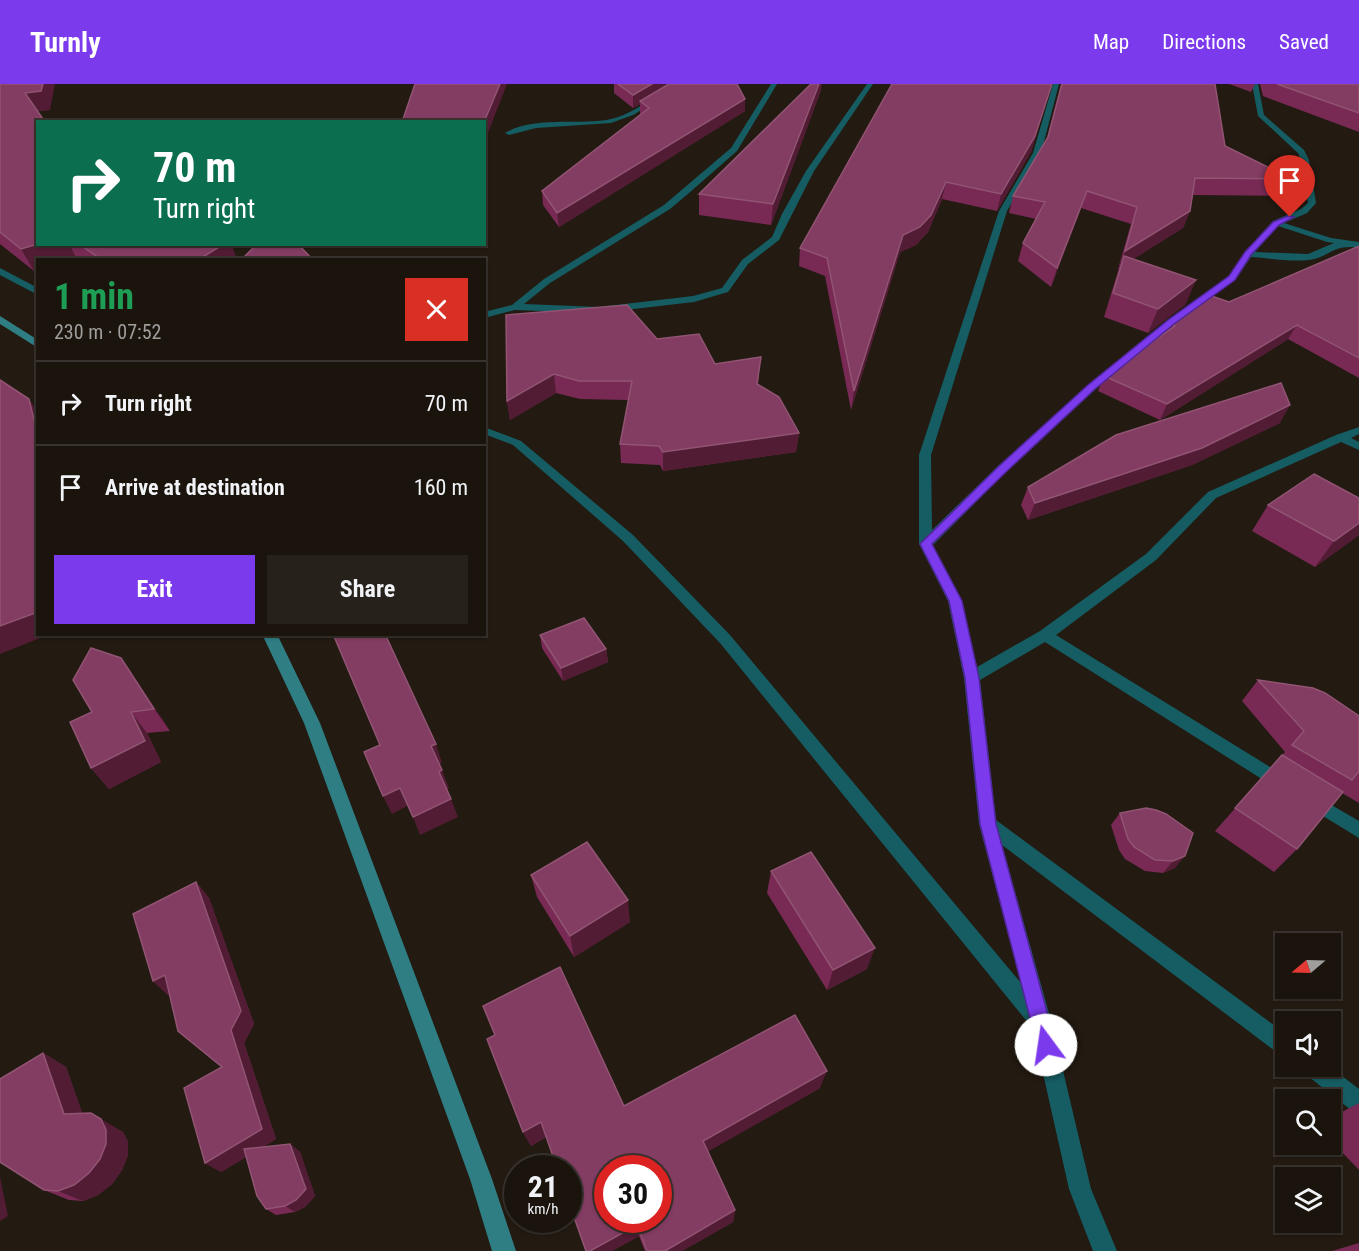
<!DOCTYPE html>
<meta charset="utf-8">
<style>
body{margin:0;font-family:"Roboto Condensed",sans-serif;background:#27211b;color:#f1f3f6;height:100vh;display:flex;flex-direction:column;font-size:22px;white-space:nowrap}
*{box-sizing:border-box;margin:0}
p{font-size:20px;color:#9f9e9d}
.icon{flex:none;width:33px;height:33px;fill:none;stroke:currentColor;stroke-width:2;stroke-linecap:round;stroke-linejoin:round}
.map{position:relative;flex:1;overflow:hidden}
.sheet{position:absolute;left:36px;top:174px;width:450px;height:378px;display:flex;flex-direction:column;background:#1a140d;border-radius:0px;box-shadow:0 2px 4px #0004,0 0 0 2px #38332e}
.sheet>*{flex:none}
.hud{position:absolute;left:36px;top:36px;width:450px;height:126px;border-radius:0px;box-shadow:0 2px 4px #0004,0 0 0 2px #38332e;background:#0b6e4f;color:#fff;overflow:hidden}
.needle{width:39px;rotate:251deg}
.tools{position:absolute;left:1275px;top:849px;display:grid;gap:12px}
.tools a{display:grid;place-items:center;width:66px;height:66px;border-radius:0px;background:#1a140d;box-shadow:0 2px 4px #0004,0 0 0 2px #38332e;font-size:30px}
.speed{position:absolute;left:504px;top:1071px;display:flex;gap:12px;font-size:30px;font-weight:700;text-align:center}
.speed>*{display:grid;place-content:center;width:78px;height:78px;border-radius:50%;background:#1a140d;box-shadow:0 2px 4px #0004,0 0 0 2px #38332e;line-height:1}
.speed small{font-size:15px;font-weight:400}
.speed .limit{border:9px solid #d22;background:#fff;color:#111}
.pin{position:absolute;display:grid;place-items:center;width:51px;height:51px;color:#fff;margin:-62px -26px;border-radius:50% 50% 50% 0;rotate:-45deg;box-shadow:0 0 6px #0007}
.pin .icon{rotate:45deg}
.me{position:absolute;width:66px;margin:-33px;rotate:346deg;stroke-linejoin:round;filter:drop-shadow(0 0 4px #0008)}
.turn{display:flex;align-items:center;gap:21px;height:126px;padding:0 18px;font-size:27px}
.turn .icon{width:78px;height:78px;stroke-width:2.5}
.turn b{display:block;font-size:42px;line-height:51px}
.round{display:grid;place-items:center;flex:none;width:63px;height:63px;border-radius:0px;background:#27211b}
.headline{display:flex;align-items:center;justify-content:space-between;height:102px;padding:0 18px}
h1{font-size:36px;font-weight:700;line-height:45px;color:#1e9e55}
.primary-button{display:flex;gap:12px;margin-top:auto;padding:12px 18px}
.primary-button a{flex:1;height:69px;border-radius:0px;background:#7c3aed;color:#fff;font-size:24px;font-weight:700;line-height:69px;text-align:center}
.primary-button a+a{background:#27211b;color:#f1f3f6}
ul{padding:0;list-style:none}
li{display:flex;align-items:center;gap:18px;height:84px;padding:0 18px;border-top:2px solid #38332e}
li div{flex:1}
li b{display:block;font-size:22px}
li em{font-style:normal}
header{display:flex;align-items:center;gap:36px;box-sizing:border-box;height:84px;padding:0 30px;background:#7c3aed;color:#fff}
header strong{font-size:28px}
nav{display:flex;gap:33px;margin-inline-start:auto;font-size:21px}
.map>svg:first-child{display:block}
</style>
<header>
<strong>Turnly</strong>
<nav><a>Map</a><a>Directions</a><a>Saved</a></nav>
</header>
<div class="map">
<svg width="1359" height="1167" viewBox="0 0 1359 1167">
<rect width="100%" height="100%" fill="#231a11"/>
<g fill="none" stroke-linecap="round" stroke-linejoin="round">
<g fill="#155d62" fill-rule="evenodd">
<path d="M671,0h6l-4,7 -40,24 -22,8 -75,5 -27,7 -4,-2c29,-17 69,-8 101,-13 22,-3 43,-20 62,-31z"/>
<polygon points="771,0 777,0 737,67 689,109 670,125 550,199 524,220 599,223 693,212 722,204 742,176 772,153 782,130 806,87 867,0 873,0 814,87 779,156 748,180 728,208 694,218 599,229 515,226 484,234 484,228 512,221 544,195 664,121 731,64"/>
<path d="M1053,0h6l-18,69 -34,58 -76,244 1,75 67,-65 89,-80 79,-65 62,-44 16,-24 28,-31 28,-12 7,-6 -7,-43 -3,-7 -40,-37 -6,-32h6l6,31 40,35 5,10 7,43 -9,10 -23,10 47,15 28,4v6c-25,-5 -31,10 -50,12 -19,2 -40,-2 -58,-3l-16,23 -60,44 -79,65 -89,82 -74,74 29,56 15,66 63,-36 106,-77 62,-62 128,-57 23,-8v7l-8,4 8,4v8l-18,-8 -125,56 -60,62 -100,75 232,143 2,5 -2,5 -6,2 -6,-2 -231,-146 -65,38 16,140 290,214v23l-7,-3 -277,-209 50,179 39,165 26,62h-24l-24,-62 -36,-160 -313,-386 -97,-102 -110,-96 -29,-11v-7l37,14 112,94 97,100 291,348 -42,-159 -15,-146 -16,-77 -29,-57v-89l80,-244 34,-58zM1278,142l49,16 7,1 -26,11 -53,-2z"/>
<polygon points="0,184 38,204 38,211 0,191"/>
<polygon points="1311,709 1359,737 1359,754 1305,721 1303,716 1305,711"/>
<polygon points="1301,982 1329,982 1359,1005 1359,1029 1351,1026 1304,989"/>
</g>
<g fill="#2e7e83" fill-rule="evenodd">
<polygon points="0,232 38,256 38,264 0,240"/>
<polygon points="262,550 277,550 320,639 492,1095 516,1167 492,1167 470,1095 304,639"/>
</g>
</g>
<g fill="#782a55">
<polygon points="0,0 50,26 38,27 38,160 231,160 237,176 79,176 76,173 34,187 0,160"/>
<polygon points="614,0 737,0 745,15 745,27 559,143 543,121 542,107 641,30 640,29 640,20 633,24 614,9"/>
<polygon points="892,0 1052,0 1031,68 997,127 942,115 928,148 916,161 900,168 851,326 825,192 799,182 800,164"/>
<polygon points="1061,0 1215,0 1225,62 1292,95 1284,112 1193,111 1190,127 1183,144 1133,175 1186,220 1148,249 1104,233 1119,184 1118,185 1131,140 1081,124 1051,203 1018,177 1023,159 1036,135 1009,129 1013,112 1047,54"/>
<polygon points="1229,0 1255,0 1251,8"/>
<polygon points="1260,0 1359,0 1359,48 1263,12"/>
<polygon points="821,6 771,141 699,131 699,110"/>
<polygon points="1359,162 1359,294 1288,255 1160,336 1098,307 1104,292 1163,251 1168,239 1229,218"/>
<polygon points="506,231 657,255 715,280 759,292 758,301 799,349 796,368 663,387 660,381 621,379 620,360 628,316 580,315 556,309 510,336 507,317"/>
<polygon points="1280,339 1192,381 1028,436 1021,421 1028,403"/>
<polygon points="1359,414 1359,451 1315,483 1252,447 1268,421"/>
<polygon points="540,551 606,565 608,578 563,597 542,564"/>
<polygon points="136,596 170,647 147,649 161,678 109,705 91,684 92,628"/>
<polygon points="1258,596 1359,632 1359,719 1342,709 1297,765 1274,788 1215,747 1285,668 1242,617"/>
<polygon points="1156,726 1175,784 1163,789 1145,787 1125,775 1119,766 1111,741 1120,729"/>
<polygon points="771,787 867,885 827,906 767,809"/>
<polygon points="531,791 630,838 574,873 537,813"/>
<polygon points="196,798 209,814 254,940 244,959 276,1055 263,1063 290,1060 300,1068 315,1112 305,1123 295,1128 276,1131 266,1125 246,1073 221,1088 205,1079 222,983 170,910 168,911 153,897"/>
<polygon points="43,969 66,983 82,1029 123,1048 128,1058 128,1071 122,1086 112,1100 98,1111 83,1117 69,1116 44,1106"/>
<polygon points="820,1004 708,1067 735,1126 733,1138 682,1167 645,1167 639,1152 612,1167 586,1167 546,1053 531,1062 523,1048 624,1022"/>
<polygon points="1359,1019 1359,1086 1340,1066 1335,1054 1336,1031"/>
<polygon points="1359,1159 1359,1167 1332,1167"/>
</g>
<g fill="#521c34">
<polygon points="43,0 55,0 50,26 34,27 25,9"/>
<polygon points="500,0 507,0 484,59 484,38"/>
<polygon points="652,0 669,0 640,17 640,20 633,24 633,11"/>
<polygon points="819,0 822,0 821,6 771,141 773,120"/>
<polygon points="1052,0 1031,68 997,127 1001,110"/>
<polygon points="745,15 745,27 559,143 557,129"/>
<polygon points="946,98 942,115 928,148 916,161 900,168 851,326 854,307 903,151"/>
<polygon points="1087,107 1081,124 1051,203 1057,184"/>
<polygon points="1190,127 1183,144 1121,183 1124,172 1119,184 1118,185 1125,167"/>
<polygon points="38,160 69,160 76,173 69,176 38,176 38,186 34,187 21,165"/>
<polygon points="224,160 231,160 237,176 198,176"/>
<polygon points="1196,196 1186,220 1148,249 1158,225"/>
<polygon points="1297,241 1288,255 1160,336 1167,320"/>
<polygon points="554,290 556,309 510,336 507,317"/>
<polygon points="29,315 38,328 38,352"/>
<polygon points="1290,321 1280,339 1192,381 1028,436 1035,419"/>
<polygon points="799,349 796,368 663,387 663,368"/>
<polygon points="1359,439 1359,451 1315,483 1334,457"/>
<polygon points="38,528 38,550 50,550 0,570 0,542"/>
<polygon points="606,565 608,578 563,597 561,584"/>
<polygon points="121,574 136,596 170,647 154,625"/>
<polygon points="131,628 147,649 161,678 109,705 91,684"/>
<polygon points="436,660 442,679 437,681 431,662"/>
<polygon points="442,686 449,704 445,706 439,688"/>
<polygon points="400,704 407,722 392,730 383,712"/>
<polygon points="451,715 458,733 420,751 413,733"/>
<polygon points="1185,772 1175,784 1163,789 1173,777"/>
<polygon points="196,798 209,814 254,940 244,959 276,1055 221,1088 205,1079 231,946"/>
<polygon points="628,816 630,838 574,873 570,852"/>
<polygon points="875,864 867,885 827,906 833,886"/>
<polygon points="165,891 180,905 168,911 153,897"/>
<polygon points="43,969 66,983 87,1042 64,1030"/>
<polygon points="827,987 820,1004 702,1071 703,1057"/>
<polygon points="91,1029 123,1048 128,1058 128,1071 122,1086 112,1100 98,1111 83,1117 58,1107"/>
<polygon points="541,1038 548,1052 531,1062 523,1048"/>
<polygon points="290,1060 300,1068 315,1112 305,1123 295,1128 285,1122"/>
<polygon points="0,1093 8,1132 0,1137"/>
<polygon points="735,1126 733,1138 682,1167 665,1167"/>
<polygon points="637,1141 639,1152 612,1167 590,1167"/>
</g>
<g fill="#833c62" stroke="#915473" stroke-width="1.5" fill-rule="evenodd">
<polygon points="0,0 43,0 41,7 25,9 45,38 38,38 38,160 21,165 0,148"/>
<polygon points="415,0 500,0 484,38 402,38"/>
<polygon points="618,0 652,0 633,11"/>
<polygon points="669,0 737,0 745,15 557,129 542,107 649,24 640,17"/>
<polygon points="811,0 819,0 773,120 699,110"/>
<polygon points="892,0 1052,0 1035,52 1001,110 946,98 931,131 920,143 903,151 854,307 827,174 800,164"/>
<polygon points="1062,0 1215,0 1225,62 1292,95 1195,94 1190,127 1125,167 1137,123 1087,107 1057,184 1023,159 1045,118 1013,112 1048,53"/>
<polygon points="1277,0 1359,0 1359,29"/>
<polygon points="79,160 224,160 198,176 102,176"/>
<polygon points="257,160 298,160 313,176 241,176"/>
<polygon points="1359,162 1359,274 1297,241 1167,320 1104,292 1175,242 1168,239 1206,210 1229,218"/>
<polygon points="1124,172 1196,196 1158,225 1113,209"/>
<polygon points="627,221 657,255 699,250 715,280 761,273 757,300 779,313 799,349 663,368 659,362 620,360 632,297 579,297 554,290 507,317 506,231"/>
<polygon points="0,296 29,315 38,352 38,528 0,542"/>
<polygon points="1281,299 1290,321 1202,364 1035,419 1028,403 1116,351"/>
<polygon points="1314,390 1359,414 1359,439 1334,457 1268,421"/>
<polygon points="584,534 606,565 561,584 540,551"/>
<polygon points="333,550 385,550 436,660 431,662 442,686 439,688 451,715 413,733 400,704 383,712 364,668 380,661"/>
<polygon points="91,564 121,574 154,625 131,628 145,657 91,684 70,638 92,628 73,596"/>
<polygon points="1258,596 1313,604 1325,609 1359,632 1359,687 1352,696 1292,661 1304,647"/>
<polygon points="1282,671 1343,708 1297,765 1235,724"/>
<polygon points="1146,724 1156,726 1166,730 1193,749 1185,772 1173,777 1155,776 1134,763 1128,755 1120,729"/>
<polygon points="587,758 628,816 570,852 531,791"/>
<polygon points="811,768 875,864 833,886 771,787"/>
<polygon points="196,798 241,927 231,946 262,1045 205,1079 184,1004 222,983 178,947 165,891 153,897 133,830"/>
<path d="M560,883l64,139 171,-91 32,56 -124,70 32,69 -70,41h-18l-10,-26 -47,26h-4l-18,-51v-32h-11l-16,-46 -18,10 -36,-93 8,-4 -12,-29zM608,1084h50v52h-50z"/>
<polygon points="43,969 64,1030 91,1029 101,1035 106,1046 106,1060 100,1075 89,1089 74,1101 58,1107 44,1106 0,1078 0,995"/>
<polygon points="290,1060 306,1105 296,1116 285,1122 266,1125 257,1112 244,1065"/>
</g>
<polygon fill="#7c3aed" stroke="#51269a" stroke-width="1.5" points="1288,132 1294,133 1279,141 1251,171 1235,196 1174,240 1095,305 1007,387 932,460 962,517 979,594 996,740 1056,961 1053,967 1046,970 1040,967 1037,961 980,740 965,594 949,517 920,460 999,382 1088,301 1168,236 1229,192 1245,168 1273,138"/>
</svg>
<div class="tools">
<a><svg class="needle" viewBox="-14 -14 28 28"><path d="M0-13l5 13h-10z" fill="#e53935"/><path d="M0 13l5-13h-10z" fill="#9f9e9d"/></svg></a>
<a><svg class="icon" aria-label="sound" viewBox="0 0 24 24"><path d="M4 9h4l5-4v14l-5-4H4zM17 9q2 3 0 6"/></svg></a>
<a><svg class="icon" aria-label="search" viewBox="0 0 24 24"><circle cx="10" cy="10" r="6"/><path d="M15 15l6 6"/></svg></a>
<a><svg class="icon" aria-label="layers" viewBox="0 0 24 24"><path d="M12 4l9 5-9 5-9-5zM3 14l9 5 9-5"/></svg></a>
</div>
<div class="speed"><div>21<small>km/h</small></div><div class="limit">30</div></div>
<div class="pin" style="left:1290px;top:133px;background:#d93025"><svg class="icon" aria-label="arrive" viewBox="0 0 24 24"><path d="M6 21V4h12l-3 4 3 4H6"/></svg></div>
<svg class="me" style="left:1046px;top:961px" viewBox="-20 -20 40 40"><circle r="19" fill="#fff"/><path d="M0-13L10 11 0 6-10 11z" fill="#7c3aed"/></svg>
<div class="hud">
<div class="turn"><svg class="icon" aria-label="right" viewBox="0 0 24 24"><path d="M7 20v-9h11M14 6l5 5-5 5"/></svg><div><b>70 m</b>Turn right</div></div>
</div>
<section class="sheet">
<div class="headline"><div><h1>1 min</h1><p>230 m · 07:52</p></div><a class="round" style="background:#d93025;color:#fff"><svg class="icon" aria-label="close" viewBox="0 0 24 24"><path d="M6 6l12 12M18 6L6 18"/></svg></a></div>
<ul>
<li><svg class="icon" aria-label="right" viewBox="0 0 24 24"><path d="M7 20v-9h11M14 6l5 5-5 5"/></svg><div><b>Turn right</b></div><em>70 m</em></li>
<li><svg class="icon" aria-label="arrive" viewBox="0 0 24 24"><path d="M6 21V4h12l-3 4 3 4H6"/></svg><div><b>Arrive at destination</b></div><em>160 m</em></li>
</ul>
<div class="primary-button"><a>Exit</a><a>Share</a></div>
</section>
</div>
